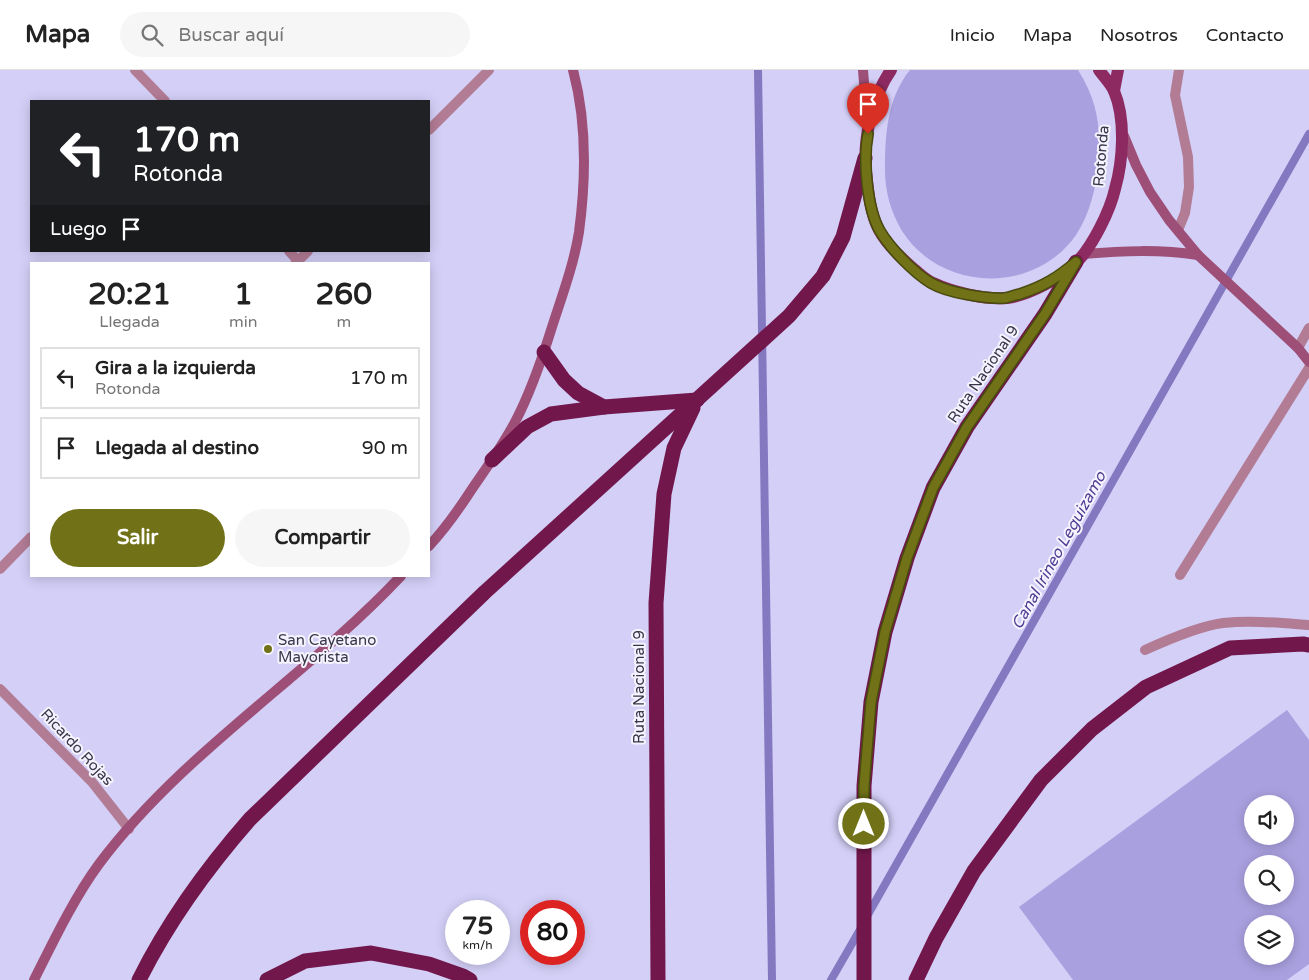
<!DOCTYPE html>
<html lang="es">
<meta charset="utf-8">
<style>
body{margin:0;font-family:"Varela Round",sans-serif;background:#f6f6f6;color:#222;height:100vh;display:flex;flex-direction:column;font-size:19px;white-space:nowrap}
*{box-sizing:border-box;margin:0}
p{font-size:16px;color:#767676}
.icon{flex:none;width:28px;height:28px;fill:none;stroke:currentColor;stroke-width:2;stroke-linecap:round;stroke-linejoin:round}
.map{position:relative;flex:1;overflow:hidden}
.side{position:absolute;left:30px;top:192px;width:400px;height:315px;display:flex;flex-direction:column;background:#fff;border-radius:0px;box-shadow:0 2px 12px #0003}
.side>*{flex:none}
.guide{position:absolute;left:30px;top:30px;width:400px;height:152px;border-radius:0px;box-shadow:0 2px 12px #0003;background:#202124;color:#fff;overflow:hidden}
.controls{position:absolute;left:1244px;top:725px;display:grid;gap:10px}
.controls a{display:grid;place-items:center;width:50px;height:50px;border-radius:50%;background:#fff;box-shadow:0 2px 12px #0003;font-size:25px}
.speed{position:absolute;left:445px;top:830px;display:flex;gap:10px;font-size:25px;font-weight:700;text-align:center}
.speed>*{display:grid;place-content:center;width:65px;height:65px;border-radius:50%;background:#fff;box-shadow:0 2px 12px #0003;line-height:1}
.speed small{font-size:12px;font-weight:400}
.speed .limit{border:8px solid #d22;background:#fff;color:#111}
.pin{position:absolute;display:grid;place-items:center;width:42px;height:42px;color:#fff;margin:-51px -21px;border-radius:50% 50% 50% 0;rotate:-45deg;box-shadow:0 0 5px #0007}
.pin .icon{rotate:45deg}
.me{position:absolute;width:55px;margin:-28px;rotate:0deg;stroke-linejoin:round;filter:drop-shadow(0 0 4px #0008)}
.turn{display:flex;align-items:center;gap:18px;height:105px;padding:0 20px;font-size:22px}
.turn .icon{width:65px;height:65px;stroke-width:2.5}
.turn b{display:block;font-size:35px;line-height:42px}
.then{display:flex;align-items:center;height:48px;padding:0 20px;background:#0003;gap:10px;font-size:19px}
.eta{display:flex;justify-content:space-evenly;align-items:center;height:85px;text-align:center}
.eta b{font-size:30px;font-weight:700;line-height:35px}
.primary-button{display:flex;gap:10px;margin-top:auto;padding:10px 20px}
.primary-button a{flex:1;height:58px;border-radius:30px;background:#717217;color:#fff;font-size:20px;font-weight:700;line-height:58px;text-align:center}
.primary-button a+a{background:#f6f6f6;color:#222}
ul{padding:0;list-style:none}
li{display:flex;align-items:center;gap:15px;height:62px;margin:0 10px 8px;padding:0 10px;border:2px solid #e0e0e0;border-radius:0px}
li div{flex:1}
li b{display:block;font-size:19px}
li em{font-style:normal}
header{display:flex;align-items:center;gap:30px;box-sizing:border-box;height:70px;padding:0 25px;background:#fff;border-bottom:1px solid #e0e0e0}
header strong{font-size:24px}
nav{display:flex;gap:28px;margin-inline-start:auto;font-size:18px}
.search{width:350px;height:45px;background:#f6f6f6;display:flex;align-items:center;gap:12px;box-sizing:border-box;padding:0 18px;border-radius:28px;color:#767676;font-size:19px}
.map>svg:first-child{display:block}
</style>
<header>
<strong>Mapa</strong>
<div class="search"><svg class="icon" aria-label="search" viewBox="0 0 24 24"><circle cx="10" cy="10" r="6"/><path d="M15 15l6 6"/></svg>Buscar aquí</div>
<nav><a>Inicio</a><a>Mapa</a><a>Nosotros</a><a>Contacto</a></nav>
</header>
<div class="map">
<svg width="1309" height="910" viewBox="0 0 1309 910">
<rect width="100%" height="100%" fill="#d3cff7"/>
<g fill="#a9a0df" fill-rule="evenodd">
<path d="M910,0h168c20,32 23,57 20,93 -2,26 -8,50 -22,72 -42,60 -135,57 -174,-4 -11,-19 -17,-39 -17,-61 0,-35 2,-72 25,-100z"/>
<path d="M1287,640l22,30v224l-22,16h-214l-54,-73zM1252,734h33v32h-33zM1252,794h33v32h-33zM1252,854h33v32h-33z"/>
</g>
<g fill="none" stroke-linecap="round" stroke-linejoin="round">
<g stroke="#8478c1" stroke-width="8">
<polyline points="758,0 772,910"/>
<polyline points="866,848 1309,64"/>
<polyline points="831,910 861,858"/>
</g>
<polyline stroke="#b37c95" stroke-width="10" points="1180,505 1309,298"/>
<g stroke="#b37c95" stroke-width="10">
<polyline points="135,0 165,31"/>
<polyline points="429,60 489,0"/>
<polyline points="1178,160 1185,143 1189,117 1188,87 1175,25 1179,0"/>
<polyline points="289,181 298,191"/>
<polyline points="295,194 308,181"/>
<polyline points="1298,278 1309,258"/>
<polyline points="0,499 31,467"/>
<path d="M1145,580c22,-10 54,-24 78,-27 28,-3 58,0 86,2"/>
<polyline points="0,619 92,712 129,759"/>
</g>
<g stroke="#9e4f77" stroke-width="10">
<polyline points="863,0 867,51"/>
<polyline points="1124,66 1136,95 1150,122 1169,150 1198,185 1298,278 1309,292"/>
<path d="M1083,184c39,-3 76,-5 115,1"/>
<path d="M429,476c16,-17 30,-37 43,-57 15,-22 31,-44 43,-67 16,-30 27,-63 37,-95 10,-31 22,-63 27,-95 7,-53 8,-110 -6,-162"/>
<path d="M34,910c19,-38 40,-82 65,-116 83,-111 207,-187 302,-288"/>
</g>
<g stroke="#8d2a61" stroke-width="12">
<path d="M891,0c-19,27 -28,69 -25,101 2,20 4,42 13,59 8,15 23,29 36,40 5,4 11,10 18,13 19,9 52,17 74,15 22,-3 54,-20 70,-36 16,-17 33,-51 38,-73 8,-28 11,-70 -1,-98 -3,-7 -10,-14 -15,-21"/>
<polyline points="1114,21 1118,0"/>
</g>
<g stroke="#72174c" stroke-width="15">
<polyline points="544,282 564,310 578,323 604,337"/>
<polyline points="492,390 527,357 551,344 604,337 697,330"/>
<path d="M139,910c29,-58 68,-112 111,-161l235,-227 304,-276 34,-40 20,-39 22,-79"/>
<polyline points="267,910 305,891 371,883 429,894 463,906 470,910"/>
<polyline points="658,910 656,533 664,424 674,378 693,338"/>
<polyline points="864,910 864,716 871,632 885,562 907,488 933,418 967,357 1045,244 1076,192"/>
<polyline points="916,910 936,868 974,801 1041,710 1092,659 1146,617 1230,578 1303,574 1309,575"/>
</g>
</g>
<g fill="none" stroke-linecap="round" stroke-linejoin="round">
<defs>
<path id="route" d="M864,754v-38l7,-84 14,-70 22,-74 26,-70 34,-61 78,-113 31,-52c-19,16 -32,24 -56,32 -5,1 -10,3 -15,4 -19,1 -57,-5 -74,-15 -17,-10 -41,-35 -51,-52 -13,-22 -17,-71 -12,-97"/>
</defs>
<use href="#route" stroke="#494a0f" stroke-width="12"/>
<use href="#route" stroke="#717217" stroke-width="9"/>
</g>
<circle fill="#717217" stroke="#f5f4fe" stroke-width="2" cx="268" cy="579" r="5"/>
<g text-anchor="middle" stroke-width="4" stroke-linejoin="round" paint-order="stroke">
<g font-size="15" fill="#39364a" stroke="#f5f4fe">
<text transform="translate(1101 86) rotate(-85)" y="5">Rotonda</text>
<text transform="translate(983 304) rotate(-56)" y="5">Ruta Nacional 9</text>
<text transform="translate(639 617) rotate(-90)" y="5">Ruta Nacional 9</text>
<text transform="translate(77 677) rotate(47)" y="5">Ricardo Rojas</text>
</g>
<g font-size="15" fill="#39364a" stroke="#f5f4fe" text-anchor="start">
<text x="278" y="575">San Cayetano<tspan x="278" dy="17">Mayorista</tspan></text>
</g>
<g font-size="16" font-style="italic" fill="#523d95" stroke="#f5f4fe">
<text transform="translate(1058 480) rotate(-61)" y="6">Canal Irineo Leguizamo</text>
</g>
</g>
</svg>
<div class="controls">
<a><svg class="icon" aria-label="sound" viewBox="0 0 24 24"><path d="M4 9h4l5-4v14l-5-4H4zM17 9q2 3 0 6"/></svg></a>
<a><svg class="icon" aria-label="search" viewBox="0 0 24 24"><circle cx="10" cy="10" r="6"/><path d="M15 15l6 6"/></svg></a>
<a><svg class="icon" aria-label="layers" viewBox="0 0 24 24"><path d="M12 4l9 5-9 5-9-5zM3 14l9 5 9-5"/></svg></a>
</div>
<div class="speed"><div>75<small>km/h</small></div><div class="limit">80</div></div>
<div class="pin" style="left:868px;top:64px;background:#d93025"><svg class="icon" aria-label="arrive" viewBox="0 0 24 24"><path d="M6 21V4h12l-3 4 3 4H6"/></svg></div>
<svg class="me" style="left:864px;top:754px" viewBox="-20 -20 40 40"><circle r="17" fill="#717217" stroke="#fff" stroke-width="3"/><path d="M0-11L8 9 0 5-8 9z" fill="#fff"/></svg>
<div class="guide">
<div class="turn"><svg class="icon" aria-label="left" viewBox="0 0 24 24"><path d="M17 20v-9H6M10 6l-5 5 5 5"/></svg><div><b>170 m</b>Rotonda</div></div>
<div class="then">Luego<svg class="icon" aria-label="arrive" viewBox="0 0 24 24"><path d="M6 21V4h12l-3 4 3 4H6"/></svg></div>
</div>
<section class="side">
<div class="eta">
<div><b>20:21</b><p>Llegada</p></div>
<div><b>1</b><p>min</p></div>
<div><b>260</b><p>m</p></div>
</div>
<ul>
<li><svg class="icon" aria-label="left" viewBox="0 0 24 24"><path d="M17 20v-9H6M10 6l-5 5 5 5"/></svg><div><b>Gira a la izquierda</b><p>Rotonda</p></div><em>170 m</em></li>
<li><svg class="icon" aria-label="arrive" viewBox="0 0 24 24"><path d="M6 21V4h12l-3 4 3 4H6"/></svg><div><b>Llegada al destino</b></div><em>90 m</em></li>
</ul>
<div class="primary-button"><a>Salir</a><a>Compartir</a></div>
</section>
</div>
